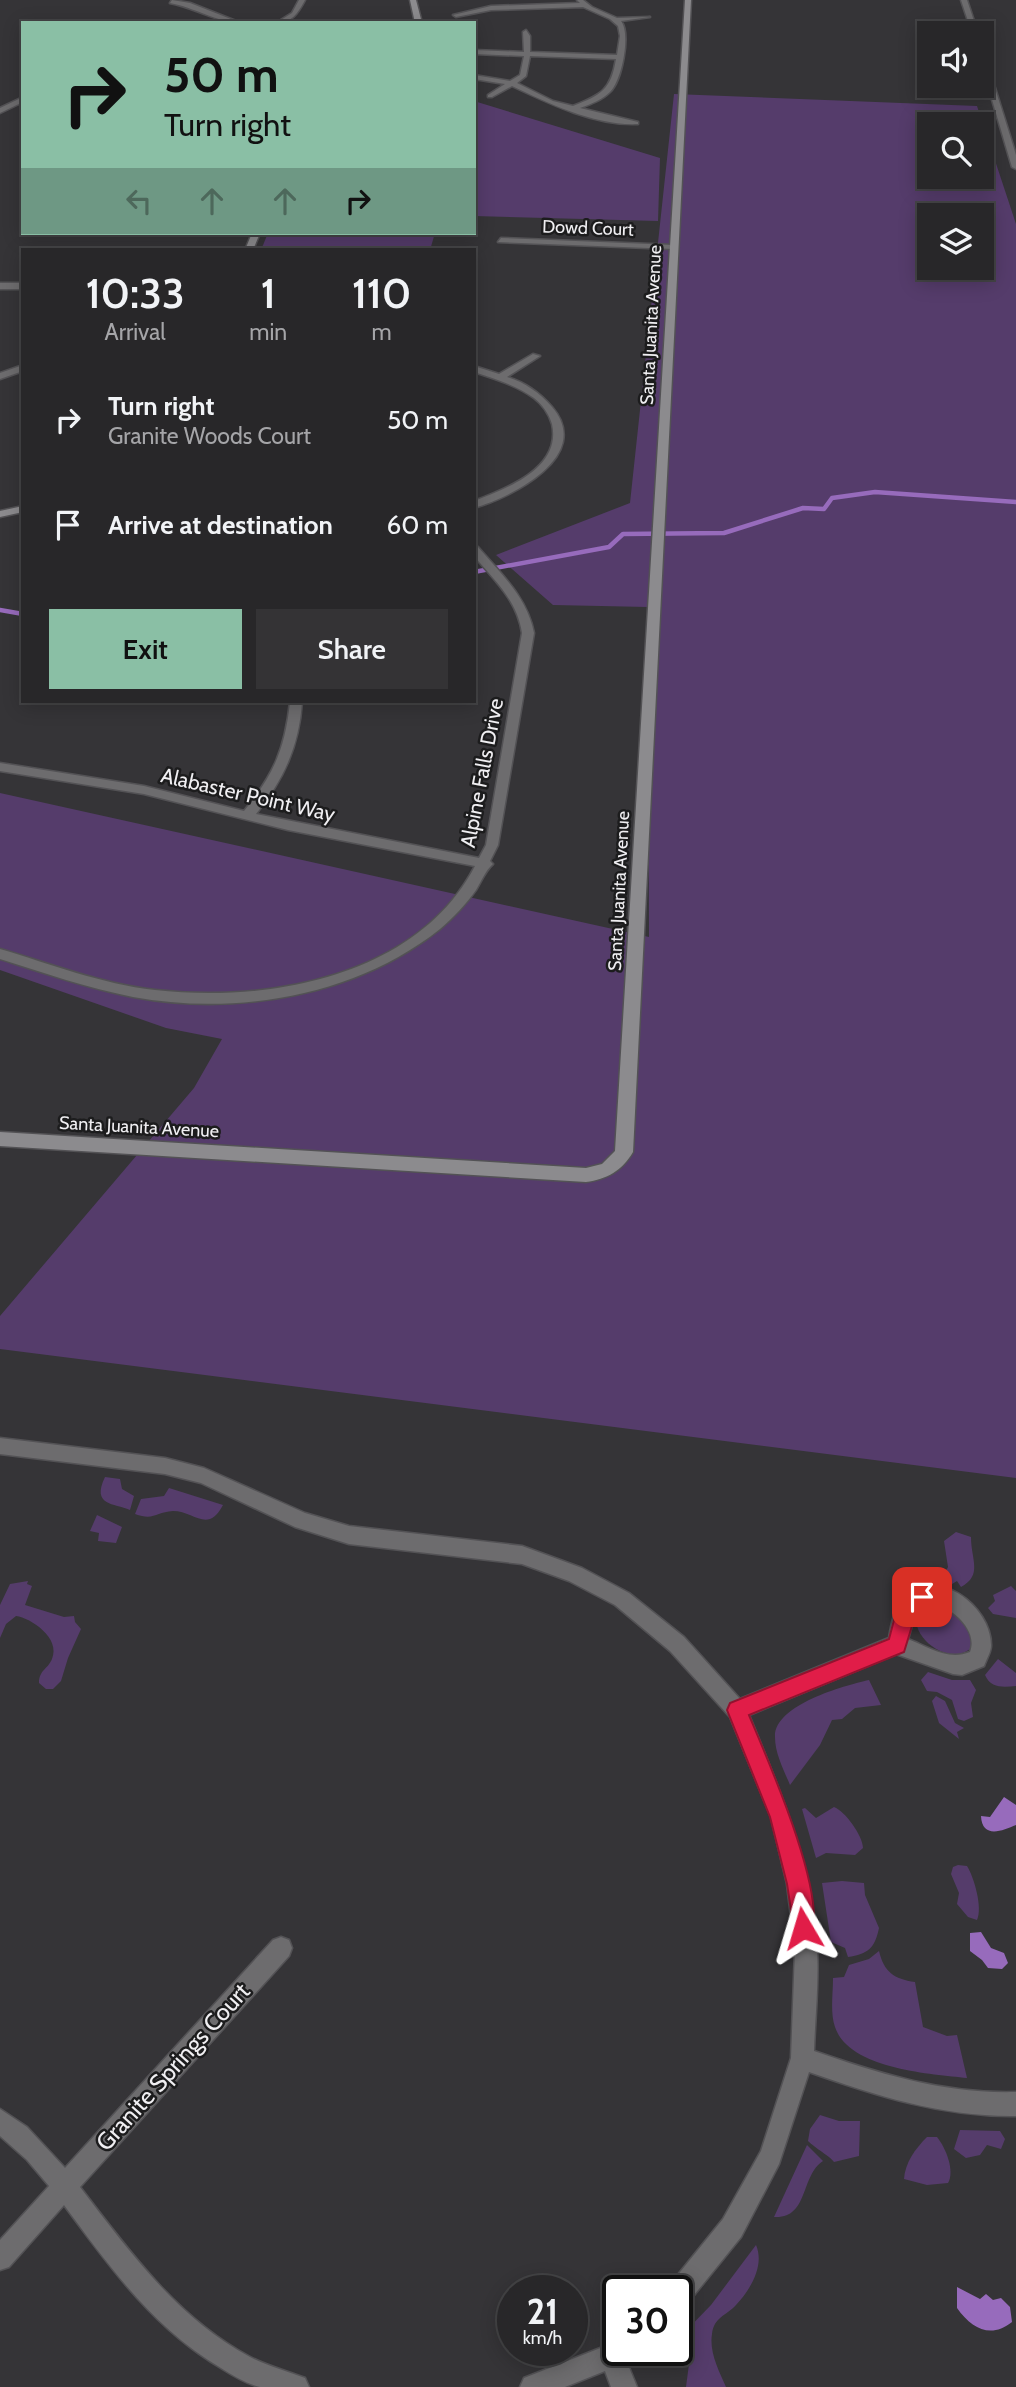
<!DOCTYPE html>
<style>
body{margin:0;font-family:Cabin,sans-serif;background:#343335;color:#f1f3f6;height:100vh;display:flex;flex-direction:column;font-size:26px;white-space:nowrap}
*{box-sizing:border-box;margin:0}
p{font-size:23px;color:#a5a5a8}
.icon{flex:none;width:38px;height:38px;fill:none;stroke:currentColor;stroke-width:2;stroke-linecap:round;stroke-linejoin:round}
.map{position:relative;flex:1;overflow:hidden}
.side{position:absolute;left:21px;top:248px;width:455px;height:455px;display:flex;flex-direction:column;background:#282729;border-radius:0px;box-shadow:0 4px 18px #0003,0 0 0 2px #444446}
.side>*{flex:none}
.banner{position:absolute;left:21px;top:21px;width:455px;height:214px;border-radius:0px;box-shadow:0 4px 18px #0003,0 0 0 2px #444446;background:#8abfa5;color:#111;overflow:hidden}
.controls{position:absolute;left:917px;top:21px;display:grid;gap:14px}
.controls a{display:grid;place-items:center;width:77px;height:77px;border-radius:0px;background:#282729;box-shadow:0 4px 18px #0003,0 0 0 2px #444446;font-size:35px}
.speed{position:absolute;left:497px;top:2275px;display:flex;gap:14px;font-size:35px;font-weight:700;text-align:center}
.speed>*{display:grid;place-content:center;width:91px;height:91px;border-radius:50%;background:#282729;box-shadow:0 4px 18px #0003,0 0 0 2px #444446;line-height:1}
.speed small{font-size:18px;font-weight:400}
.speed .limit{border:4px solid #111;border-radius:10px;background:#fff;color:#111}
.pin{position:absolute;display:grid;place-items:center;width:60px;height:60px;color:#fff;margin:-30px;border-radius:14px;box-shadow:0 4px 10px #0006}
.me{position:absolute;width:77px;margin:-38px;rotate:353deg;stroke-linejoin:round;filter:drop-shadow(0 0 5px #0008)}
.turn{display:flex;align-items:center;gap:24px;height:147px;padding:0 28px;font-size:32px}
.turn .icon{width:91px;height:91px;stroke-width:2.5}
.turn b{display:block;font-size:49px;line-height:60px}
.lanes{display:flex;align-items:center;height:66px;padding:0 28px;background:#0003;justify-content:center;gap:35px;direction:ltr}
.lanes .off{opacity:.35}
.eta{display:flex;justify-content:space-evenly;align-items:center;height:119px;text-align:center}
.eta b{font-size:42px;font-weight:600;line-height:49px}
.cta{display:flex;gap:14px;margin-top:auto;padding:14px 28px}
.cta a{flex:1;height:80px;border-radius:0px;background:#8abfa5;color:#111;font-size:28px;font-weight:600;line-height:80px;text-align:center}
.cta a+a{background:#343335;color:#f1f3f6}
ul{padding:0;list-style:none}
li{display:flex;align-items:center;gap:21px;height:105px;padding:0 28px}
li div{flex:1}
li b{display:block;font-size:26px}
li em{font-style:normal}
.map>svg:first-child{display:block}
</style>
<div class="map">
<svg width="1016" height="2387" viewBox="0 0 1016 2387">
<rect width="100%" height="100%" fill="#353437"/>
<g fill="#553c6b" fill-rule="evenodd">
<path d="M674,94l303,12 39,118v1254l-1016,-129v-33l194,-228 28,-49 -56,-11 -166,-58v-177l649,144 -1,-330 -95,-2 -57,-50 134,-52zM929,124h53v53h-53zM929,215h53v53h-53z"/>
<polygon points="474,101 660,158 658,221 474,216"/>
<polygon points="268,233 435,233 430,250 261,250"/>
<path d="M105,1477l15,2 2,10 12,7 -4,14c-16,-7 -39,-4 -25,-33z"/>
<path d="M169,1488l54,17c-15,29 -29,6 -50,6 -17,1 -19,10 -38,3l6,-15 23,-3z"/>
<polygon points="97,1515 122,1527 116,1543 98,1541 99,1533 90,1531"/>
<path d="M956,1532l15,5c0,23 12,38 -10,50l-4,-6 -5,3 -11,-3 7,-14 -4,-26z"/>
<path d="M28,1581l-1,3 5,2 -7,19 39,12 10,-1 1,6 6,7 -13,29 -7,23 -8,8h-7l-7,-6c0,-13 9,-14 13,-24 9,-21 -21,-41 -36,-43l-10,8 -6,14v-33l10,-21z"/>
<polygon points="1011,1586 1016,1591 1016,1618 993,1614 988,1608 995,1601 993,1595"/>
<path d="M929,1605h12l29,18 3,23c-20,23 -65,-7 -56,-35z"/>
<path d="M998,1659l18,14v13c-12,1 -25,3 -31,-11z"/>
<polygon points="928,1672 952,1680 970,1680 976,1690 971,1703 973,1717 964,1721 958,1719 952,1700 937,1692 927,1691 921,1680"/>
<path d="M869,1680l12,25 -26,3 -13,11 -10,1 -12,25 -30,40c-6,-15 -15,-31 -15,-48 -1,-32 68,-51 94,-57z"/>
<polygon points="936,1696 945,1701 955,1723 964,1728 957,1732 959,1739 939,1723 932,1701"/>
<path d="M834,1807c11,4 29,29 29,41l-8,7 -29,-2 -10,5 -14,-49 3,-1 11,10z"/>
<path d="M958,1865l9,1c7,11 16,42 10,54l-9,-3 -11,-13 2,-11 -8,-19 2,-7z"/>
<path d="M842,1881l22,2 1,12 14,33c-4,20 -11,26 -31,29l-3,-9 -14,-6 -9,-59z"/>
<path d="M879,1951c5,21 15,28 36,31l8,45 24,9 10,-1 10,43c-37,-4 -118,-9 -132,-51 -5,-14 -2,-33 -2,-49l11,-1 5,-12 20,-6z"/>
<path d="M820,2115l19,6h21l-1,35 -25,6c-3,-5 -19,-14 -26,-21l2,-12z"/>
<polygon points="960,2130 1000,2131 1005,2139 1001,2149 987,2145 980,2155 966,2158 954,2149"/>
<path d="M927,2137h10c9,11 18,34 11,46l-21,2 -23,-6c1,-16 11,-30 23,-42z"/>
<path d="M807,2145l16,16c-23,15 -14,58 -49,56z"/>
<path d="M756,2245c9,21 -6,45 -20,60 -10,11 -22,12 -24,29 -3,18 7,37 14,53h-40l3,-23 -9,-27 31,-32z"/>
</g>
<g fill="#976bbc">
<path d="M1004,1797l12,8v20c-14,6 -34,14 -35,-9l9,1z"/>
<polygon points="981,1932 991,1948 1004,1953 1008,1963 1002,1969 988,1968 982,1960 970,1951 970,1933"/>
<path d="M957,2287l23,12 6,-5 7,6 8,-2 9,9 2,15c-21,17 -40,7 -55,-14z"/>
</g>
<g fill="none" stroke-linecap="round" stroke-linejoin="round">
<g stroke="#976bbc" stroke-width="4.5">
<polyline points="474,572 609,547 623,534 724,533 803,508 824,509 832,498 875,492 1016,502"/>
<polyline points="0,610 23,614"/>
</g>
<defs>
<g id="street">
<path d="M172,0l18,3 51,20c-22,0 -48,-16 -71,-20z"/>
<path d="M299,0h6c-7,13 -13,23 -29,23l16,-10z"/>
<path d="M577,0h6l9,7 25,11 33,-1 -29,4c10,13 1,59 -11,71 -8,8 -19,12 -30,16l58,14v2c-42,2 -88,-20 -126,-38l-20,11h-4v-2l17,-11 -31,-5v-4l36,6 10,-6 4,-19 -50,-2v-4l50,2 -1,-20 3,-2 4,6v16l87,3 3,-19 -2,-10 -8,-7 -27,-12 -92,3 -35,7 -3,-2 38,-9 89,-3zM530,56l86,3c-5,31 -15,36 -43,47l-20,-5 -36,-18 9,-7z"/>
<polygon points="961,0 967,0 978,33 972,33"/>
<polygon points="982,54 985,56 1016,155 1016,169 1012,167 982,66"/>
<polygon points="23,97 23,102 0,113 0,108"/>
<polygon points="501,238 674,245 678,247 674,249 498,242"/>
<rect x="0" y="283" width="23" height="6"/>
<path d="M533,354l7,2 -33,21c17,5 33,16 45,30 42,49 -40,90 -78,101v-7c32,-12 88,-33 78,-77 -3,-10 -10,-20 -18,-26 -18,-13 -39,-19 -60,-26v-6l25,8z"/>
<polygon points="23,365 23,371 0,379 0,373"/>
<path d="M474,546l4,1c23,27 49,50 56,86l-36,212 -8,16 3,3c-8,7 -11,16 -17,26 -9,13 -24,29 -36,39 -84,67 -203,87 -307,68 -45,-9 -89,-24 -133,-38v-10c51,15 101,35 155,41 113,13 262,-13 320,-124l-187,-36 -144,-36 -144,-23v-8l144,23 100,25c30,-37 41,-62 46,-109h12c-3,44 -18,77 -46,112l223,44 7,-13 36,-212c-5,-33 -27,-52 -48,-77z"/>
<path d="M0,1438l165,20 39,10 101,45 44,13 173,20 60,22 47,25 55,44 56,62 149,-61c2,-12 5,-30 15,-40 31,-34 88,8 87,48 0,6 -5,14 -7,20l-22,9 -9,-1 -57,-20 -147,61c32,78 63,149 68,234 2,34 -2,68 -3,102 66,23 131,43 202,41v24c-73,1 -139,-20 -207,-44l-30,92 -38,73 -55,68 -9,3v-17h-10l1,-4 55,-68 38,-68 30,-93 4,-108 -8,-66 -16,-67 -41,-100 -60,-66 -55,-46 -46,-24 -47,-17 -173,-20 -54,-17 -94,-44 -36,-9 -165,-20zM928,1603c21,1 51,26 42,49 -22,9 -42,-5 -62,-13l7,-24z"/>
<path d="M281,1937l8,3 3,8 -3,8 -209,231c49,64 97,131 170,170 17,9 37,14 55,21l4,9c-16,0 -34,0 -49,0 -13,-3 -28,-12 -39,-19 -67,-39 -112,-102 -157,-163l-55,62 -9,3v-30l49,-54 -22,-26 -27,-24v-27l27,18 38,41 208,-228z"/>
<polygon points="618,2338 618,2350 630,2350 626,2360 637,2387 611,2387 605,2371 565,2387 520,2387 524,2378 603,2347"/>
</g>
<g id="secondary">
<polygon points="410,0 416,0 422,23 415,23"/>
<path d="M685,0h6l-58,1152c-11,19 -26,27 -47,30l-586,-36v-14l586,36 16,-4 13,-13z"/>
<polygon points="252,233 260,233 253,250 245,250"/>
<polygon points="23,506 23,512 0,517 0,511"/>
</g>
</defs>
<use href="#street" stroke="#535255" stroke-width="3"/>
<use href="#secondary" stroke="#535255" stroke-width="3"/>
<use href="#street" fill="#6d6c6e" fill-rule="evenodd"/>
<use href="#secondary" fill="#8c8b8e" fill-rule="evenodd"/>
</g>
<path fill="#e11d48" stroke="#92132f" stroke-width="2" d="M922,1587l7,3 3,7 -3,6 -13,10 -12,39 -155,63c18,43 79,180 62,221l-8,3 -8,-3 -8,-52 -17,-67 -43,-107 3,-7 159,-64c7,-25 7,-41 33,-52z"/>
<g text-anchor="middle" stroke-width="5" stroke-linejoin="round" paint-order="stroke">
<g font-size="18" fill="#f0eff2" stroke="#1c1c1d">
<text transform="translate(588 228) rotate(2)" y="6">Dowd Court</text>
<text transform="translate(651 325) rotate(-87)" y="6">Santa Juanita Avenue</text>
<text transform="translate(619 891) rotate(-87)" y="6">Santa Juanita Avenue</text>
<text transform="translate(139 1127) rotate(3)" y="6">Santa Juanita Avenue</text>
</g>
<g font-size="21" fill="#f0eff2" stroke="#1c1c1d">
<text transform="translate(482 773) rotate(-79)" y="7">Alpine Falls Drive</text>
<text transform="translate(248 795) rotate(13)" y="7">Alabaster Point Way</text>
</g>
<g font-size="24" fill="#f0eff2" stroke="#1c1c1d">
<text transform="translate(173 2067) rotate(-48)" y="8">Granite Springs Court</text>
</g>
</g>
</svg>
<div class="controls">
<a><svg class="icon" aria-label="sound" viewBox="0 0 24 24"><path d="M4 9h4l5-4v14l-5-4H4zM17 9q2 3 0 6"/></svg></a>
<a><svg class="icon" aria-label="search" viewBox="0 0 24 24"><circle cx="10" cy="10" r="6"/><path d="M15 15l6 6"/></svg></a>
<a><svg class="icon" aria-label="layers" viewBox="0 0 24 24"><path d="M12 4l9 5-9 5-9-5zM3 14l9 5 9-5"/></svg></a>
</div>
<div class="speed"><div>21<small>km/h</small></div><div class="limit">30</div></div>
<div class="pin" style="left:922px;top:1597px;background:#d93025"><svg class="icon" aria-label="arrive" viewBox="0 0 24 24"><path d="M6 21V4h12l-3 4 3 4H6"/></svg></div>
<svg class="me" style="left:803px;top:1928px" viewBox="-20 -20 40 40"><path d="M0-17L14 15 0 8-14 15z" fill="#e11d48" stroke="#fff" stroke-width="4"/></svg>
<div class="banner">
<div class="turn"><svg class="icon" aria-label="right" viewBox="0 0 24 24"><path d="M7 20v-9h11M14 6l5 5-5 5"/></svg><div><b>50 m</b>Turn right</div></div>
<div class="lanes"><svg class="icon off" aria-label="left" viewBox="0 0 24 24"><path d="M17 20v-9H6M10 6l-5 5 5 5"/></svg><svg class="icon off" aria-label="ahead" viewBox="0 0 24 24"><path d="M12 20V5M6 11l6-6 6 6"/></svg><svg class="icon off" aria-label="ahead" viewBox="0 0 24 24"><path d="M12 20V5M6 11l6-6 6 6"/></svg><svg class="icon" aria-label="right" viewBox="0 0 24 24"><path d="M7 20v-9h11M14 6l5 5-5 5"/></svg></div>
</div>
<section class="side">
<div class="eta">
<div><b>10:33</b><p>Arrival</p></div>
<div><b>1</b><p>min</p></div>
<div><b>110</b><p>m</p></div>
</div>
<ul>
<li><svg class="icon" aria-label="right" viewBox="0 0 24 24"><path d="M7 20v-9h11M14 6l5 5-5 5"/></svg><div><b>Turn right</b><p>Granite Woods Court</p></div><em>50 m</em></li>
<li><svg class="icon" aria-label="arrive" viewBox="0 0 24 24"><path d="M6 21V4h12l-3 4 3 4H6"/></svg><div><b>Arrive at destination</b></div><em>60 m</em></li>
</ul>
<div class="cta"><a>Exit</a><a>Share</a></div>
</section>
</div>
